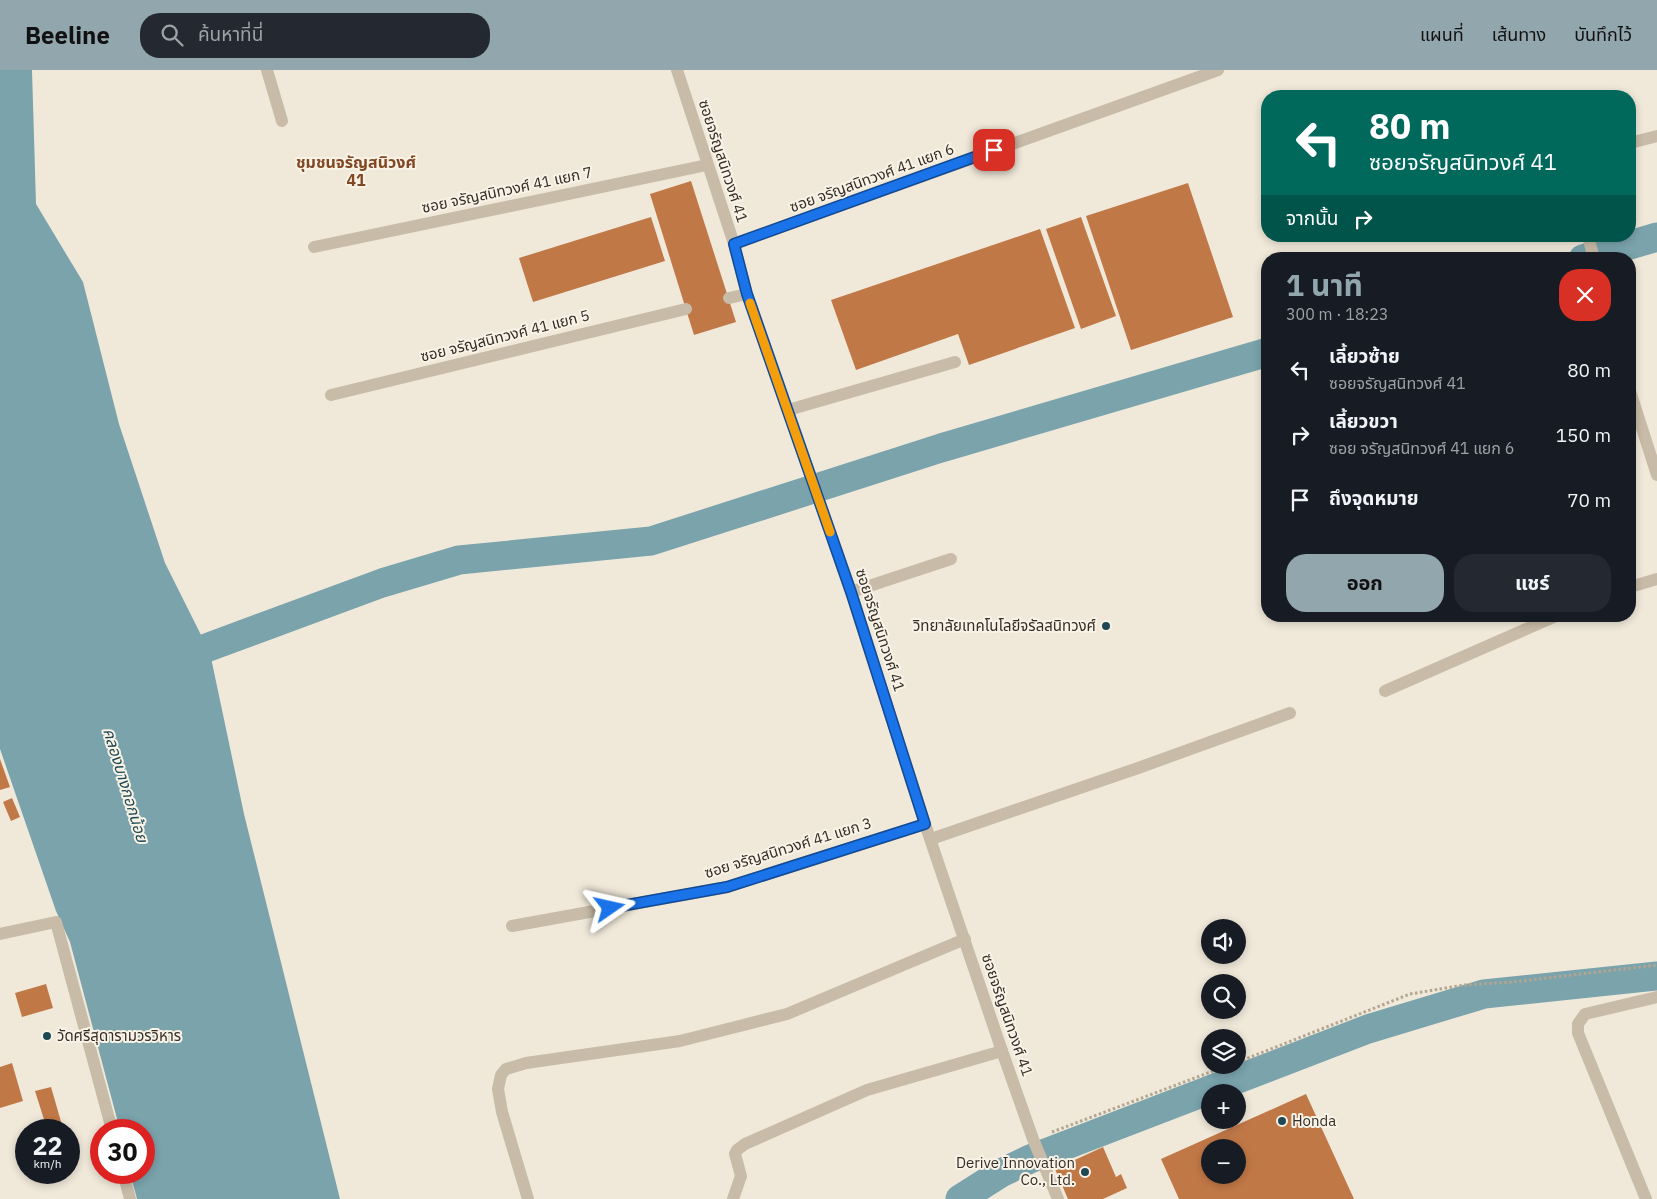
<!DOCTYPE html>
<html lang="th">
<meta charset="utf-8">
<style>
body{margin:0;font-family:"IBM Plex Sans","Noto Sans Thai",sans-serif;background:#242831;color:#f1f3f6;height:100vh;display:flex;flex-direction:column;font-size:19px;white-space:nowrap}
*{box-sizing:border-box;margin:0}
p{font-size:16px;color:#9ea1a6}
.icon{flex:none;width:28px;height:28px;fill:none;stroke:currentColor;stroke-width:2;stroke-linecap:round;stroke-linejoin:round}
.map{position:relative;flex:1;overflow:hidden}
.details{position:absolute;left:1261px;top:182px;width:375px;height:370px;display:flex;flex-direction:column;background:#171b24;border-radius:20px;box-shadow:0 2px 8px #0003}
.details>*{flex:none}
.banner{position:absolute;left:1261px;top:20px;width:375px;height:152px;border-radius:20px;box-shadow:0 2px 8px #0003;background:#00695c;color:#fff;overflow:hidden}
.buttons{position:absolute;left:1201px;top:849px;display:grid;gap:10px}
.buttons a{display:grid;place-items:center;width:45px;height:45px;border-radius:50%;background:#171b24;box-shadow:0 2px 8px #0003;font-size:25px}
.speed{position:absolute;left:15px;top:1049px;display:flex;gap:10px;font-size:25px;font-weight:700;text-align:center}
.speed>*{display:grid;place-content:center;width:65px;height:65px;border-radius:50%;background:#171b24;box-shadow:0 2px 8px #0003;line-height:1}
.speed small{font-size:12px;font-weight:400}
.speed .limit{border:8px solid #d22;background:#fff;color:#111}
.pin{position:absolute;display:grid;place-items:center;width:42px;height:42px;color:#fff;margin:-21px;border-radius:10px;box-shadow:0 2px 8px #0006}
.me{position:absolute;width:55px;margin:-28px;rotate:79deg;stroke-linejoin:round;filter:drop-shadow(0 0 4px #0008)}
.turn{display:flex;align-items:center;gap:18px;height:105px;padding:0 25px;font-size:22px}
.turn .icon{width:65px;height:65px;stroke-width:2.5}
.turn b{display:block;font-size:35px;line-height:42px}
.then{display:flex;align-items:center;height:48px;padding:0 25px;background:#0003;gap:10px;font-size:19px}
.round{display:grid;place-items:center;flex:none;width:52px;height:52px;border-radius:20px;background:#242831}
.headline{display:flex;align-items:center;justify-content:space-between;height:85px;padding:0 25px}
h1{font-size:30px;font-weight:700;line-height:38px;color:#92a6ad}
.primary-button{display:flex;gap:10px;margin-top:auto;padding:10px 25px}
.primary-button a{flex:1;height:58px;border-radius:20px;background:#92a6ad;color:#111;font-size:20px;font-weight:700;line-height:58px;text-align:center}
.primary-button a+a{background:#242831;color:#f1f3f6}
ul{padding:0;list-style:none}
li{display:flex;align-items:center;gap:15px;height:65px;padding:0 25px}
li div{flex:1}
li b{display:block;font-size:19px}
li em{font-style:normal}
header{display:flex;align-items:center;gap:30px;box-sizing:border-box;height:70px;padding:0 25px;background:#92a6ad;color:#111}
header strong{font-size:24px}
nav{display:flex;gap:28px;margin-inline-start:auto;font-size:18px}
.search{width:350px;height:45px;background:#242831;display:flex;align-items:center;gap:12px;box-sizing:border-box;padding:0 18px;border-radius:20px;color:#9ea1a6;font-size:19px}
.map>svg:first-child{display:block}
</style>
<header>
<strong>Beeline</strong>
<div class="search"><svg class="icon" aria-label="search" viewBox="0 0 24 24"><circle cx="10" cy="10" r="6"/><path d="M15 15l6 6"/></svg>ค้นหาที่นี่</div>
<nav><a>แผนที่</a><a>เส้นทาง</a><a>บันทึกไว้</a></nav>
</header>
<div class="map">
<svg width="1657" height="1129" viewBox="0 0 1657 1129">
<rect width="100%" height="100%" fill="#f0e9da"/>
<polygon fill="#7aa3ac" points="0,0 32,0 36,134 83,212 119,354 165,493 210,583 244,744 340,1129 137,1129 130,1103 144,1102 144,1060 120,1060 70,872 56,841 0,679"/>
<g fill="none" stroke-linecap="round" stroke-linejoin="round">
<g stroke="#7aa3ac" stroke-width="29">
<polyline points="1583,189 1657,167"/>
<polyline points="171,591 382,513 459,490 651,471 941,378 1268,282"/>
<polyline points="960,1129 1001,1103 1030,1089 1368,959 1484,924 1657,906"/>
</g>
</g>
<g fill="#c17847" fill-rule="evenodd">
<polygon points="691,111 736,252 694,265 650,124"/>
<polygon points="1188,113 1233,247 1131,280 1086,146"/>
<polygon points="651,147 665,191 533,232 519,188"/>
<polygon points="1081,147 1116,246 1081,259 1046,159"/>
<polygon points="1040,159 1075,258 969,295 958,264 856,300 831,230"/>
<polygon points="0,689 10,717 0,720"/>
<polygon points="12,728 20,747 11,751 3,732"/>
<polygon points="46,914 53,938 22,947 15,923"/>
<polygon points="12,993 23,1031 0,1038 0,997"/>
<polygon points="51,1017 62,1055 47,1059 35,1021"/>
<path d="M1306,1024l48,105h-175l-18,-40zM1210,1078h28v27h-28z"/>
<polygon points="1103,1077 1116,1107 1121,1104 1127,1118 1103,1129 1068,1129 1055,1099"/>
</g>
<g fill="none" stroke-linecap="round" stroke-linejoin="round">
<g stroke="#b4a591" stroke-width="3" stroke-dasharray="2.5 2.5" stroke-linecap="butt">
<polyline points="1238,992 1410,924 1464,915 1513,912 1657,895"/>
<polyline points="1052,1062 1229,995"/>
</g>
<g stroke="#c8bba7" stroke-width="12">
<polyline points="314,177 707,95"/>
<polyline points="729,228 747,224"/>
<polyline points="331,325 686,239"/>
<polyline points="788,340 955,292"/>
<polyline points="1646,1129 1578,963 1578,954 1585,944 1657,927"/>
</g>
<g stroke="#c8bba7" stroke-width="12">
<polyline points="267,0 282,51"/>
<polyline points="677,0 734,174 747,224 851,522 925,754 1002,981 1033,1069 1058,1129"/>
<polyline points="1630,73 1657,66"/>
<polyline points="1588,166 1594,189"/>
<polyline points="734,174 1218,0"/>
<polyline points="1630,321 1657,405"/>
<polyline points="1630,517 1657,509"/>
<polyline points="851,522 951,489"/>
<polyline points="1385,621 1556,546"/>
<polyline points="931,769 1141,697 1290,643"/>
<polyline points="512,856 727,817 925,754"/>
<polyline points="0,864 56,852 112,1060"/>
<polyline points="123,1102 130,1129"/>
<polyline points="528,1129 502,1042 498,1019 501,1005 506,999 526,993 680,971 787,944 965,869"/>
<polyline points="733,1129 741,1106 735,1084 737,1080 745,1074 867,1020 1002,981"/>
</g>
</g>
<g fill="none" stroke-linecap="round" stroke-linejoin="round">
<defs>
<polyline id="route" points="610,838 727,817 925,754 851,522 747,224 734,174 994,80"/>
</defs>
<use href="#route" stroke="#114b97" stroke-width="12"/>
<use href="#route" stroke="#1a73e8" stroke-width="9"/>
<polyline stroke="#f59e0b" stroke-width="9" points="750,233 830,462"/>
</g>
<g fill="#1e4854" stroke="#f8f3e6" stroke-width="2">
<circle cx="1106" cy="556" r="5"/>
<circle cx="47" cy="966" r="5"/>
<circle cx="1282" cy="1051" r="5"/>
<circle cx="1085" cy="1102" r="5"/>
</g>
<g text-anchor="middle" stroke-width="4" stroke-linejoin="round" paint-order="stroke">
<g font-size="15" fill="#352d27" stroke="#f8f3e6">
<text transform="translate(723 91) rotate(72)" y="5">ซอยจรัญสนิทวงศ์ 41</text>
<text transform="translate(872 108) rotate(-20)" y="5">ซอย จรัญสนิทวงศ์ 41 แยก 6</text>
<text transform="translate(507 120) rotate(-12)" y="5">ซอย จรัญสนิทวงศ์ 41 แยก 7</text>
<text transform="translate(505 266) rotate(-14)" y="5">ซอย จรัญสนิทวงศ์ 41 แยก 5</text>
<text transform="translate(880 560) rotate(72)" y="5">ซอยจรัญสนิทวงศ์ 41</text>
<text transform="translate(788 778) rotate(-17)" y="5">ซอย จรัญสนิทวงศ์ 41 แยก 3</text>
<text transform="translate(1007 945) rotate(71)" y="5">ซอยจรัญสนิทวงศ์ 41</text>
</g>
<g font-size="15" fill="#352d27" stroke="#f8f3e6" text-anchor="end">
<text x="1096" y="561">วิทยาลัยเทคโนโลยีจรัลสนิทวงศ์</text>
<text x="57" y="971" text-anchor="start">วัดศรีสุดารามวรวิหาร</text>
<text x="1292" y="1056" text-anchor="start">Honda</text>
<text x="1075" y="1098">Derive Innovation<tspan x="1075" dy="17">Co., Ltd.</tspan></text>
</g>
<g font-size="16" font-weight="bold" fill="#814823" stroke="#f8f3e6">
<text x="356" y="98">ชุมชนจรัญสนิวงศ์<tspan x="356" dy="18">41</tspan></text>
</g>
<g font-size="16" font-style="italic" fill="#1e4854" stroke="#f8f3e6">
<text transform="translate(126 715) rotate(73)" y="6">คลองบางกอกน้อย</text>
</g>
</g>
</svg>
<div class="buttons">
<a><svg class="icon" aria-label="sound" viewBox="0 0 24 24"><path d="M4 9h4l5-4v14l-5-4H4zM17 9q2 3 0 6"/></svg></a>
<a><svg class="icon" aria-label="search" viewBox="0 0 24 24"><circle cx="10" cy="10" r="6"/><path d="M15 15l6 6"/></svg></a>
<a><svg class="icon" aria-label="layers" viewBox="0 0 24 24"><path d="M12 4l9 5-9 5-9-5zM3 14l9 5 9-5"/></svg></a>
<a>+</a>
<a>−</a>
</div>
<div class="speed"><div>22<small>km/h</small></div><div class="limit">30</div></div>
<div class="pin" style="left:994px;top:80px;background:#d93025"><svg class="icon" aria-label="arrive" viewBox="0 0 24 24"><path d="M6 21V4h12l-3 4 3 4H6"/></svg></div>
<svg class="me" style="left:610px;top:838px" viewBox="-20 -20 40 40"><path d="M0-17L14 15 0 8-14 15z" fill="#1a73e8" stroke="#fff" stroke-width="4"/></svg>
<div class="banner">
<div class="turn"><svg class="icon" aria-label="left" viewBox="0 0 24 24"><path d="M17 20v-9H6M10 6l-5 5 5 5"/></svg><div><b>80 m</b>ซอยจรัญสนิทวงศ์ 41</div></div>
<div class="then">จากนั้น<svg class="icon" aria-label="right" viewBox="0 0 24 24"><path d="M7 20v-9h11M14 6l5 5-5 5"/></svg></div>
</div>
<section class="details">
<div class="headline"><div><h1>1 นาที</h1><p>300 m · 18:23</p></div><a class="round" style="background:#d93025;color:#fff"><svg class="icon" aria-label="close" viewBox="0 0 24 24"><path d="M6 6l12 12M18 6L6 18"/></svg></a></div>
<ul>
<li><svg class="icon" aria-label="left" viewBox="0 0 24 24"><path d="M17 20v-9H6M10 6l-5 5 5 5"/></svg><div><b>เลี้ยวซ้าย</b><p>ซอยจรัญสนิทวงศ์ 41</p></div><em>80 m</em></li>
<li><svg class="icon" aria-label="right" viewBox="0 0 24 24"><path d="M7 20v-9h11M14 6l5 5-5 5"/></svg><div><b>เลี้ยวขวา</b><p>ซอย จรัญสนิทวงศ์ 41 แยก 6</p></div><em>150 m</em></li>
<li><svg class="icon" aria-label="arrive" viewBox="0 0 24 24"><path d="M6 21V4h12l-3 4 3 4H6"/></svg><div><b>ถึงจุดหมาย</b></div><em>70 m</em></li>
</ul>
<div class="primary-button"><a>ออก</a><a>แชร์</a></div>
</section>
</div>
